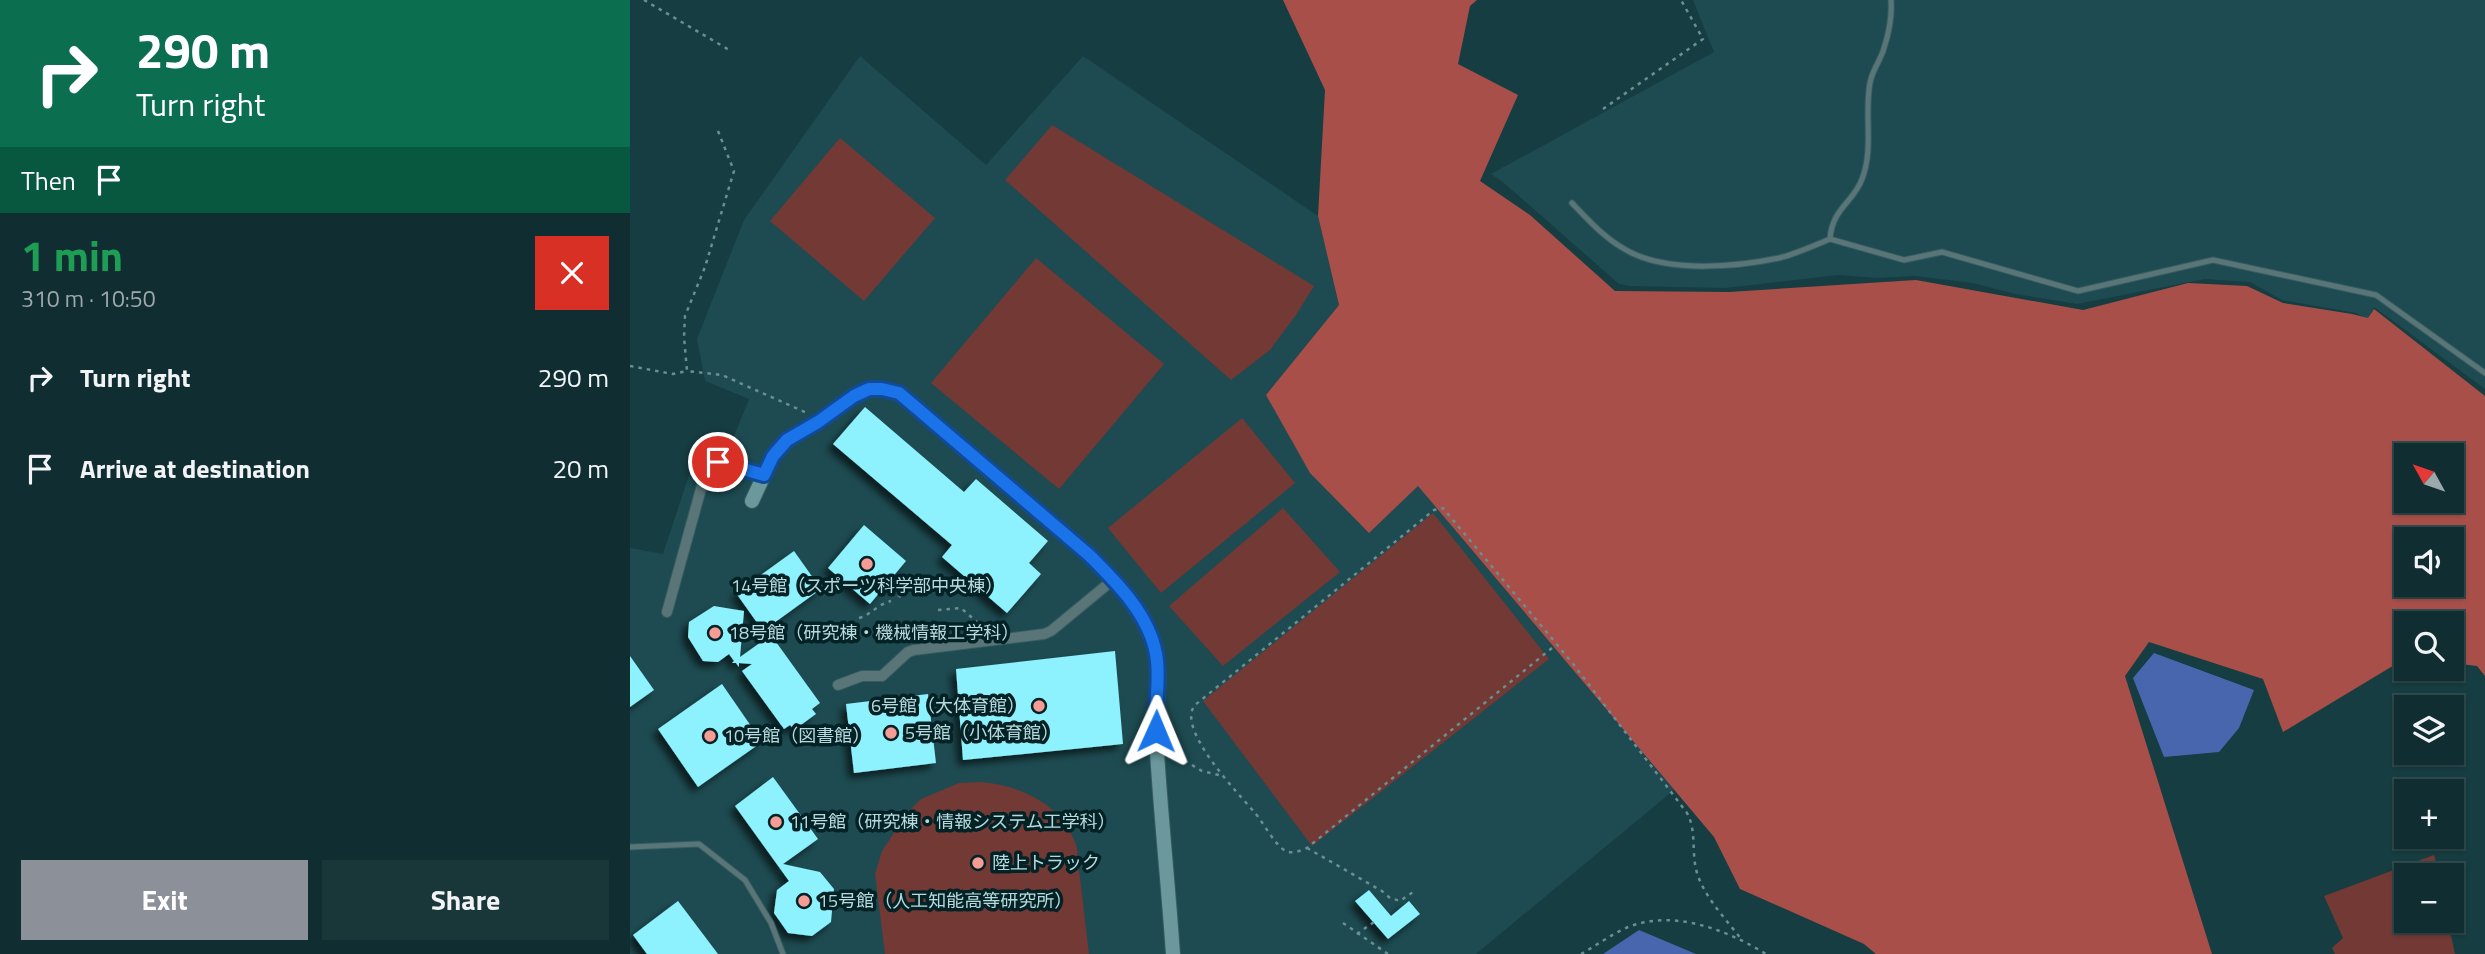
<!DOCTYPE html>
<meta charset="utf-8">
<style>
body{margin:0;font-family:"Titillium Web","Noto Sans JP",sans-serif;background:#193639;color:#f1f3f6;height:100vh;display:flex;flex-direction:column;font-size:26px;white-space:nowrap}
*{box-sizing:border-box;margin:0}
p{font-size:23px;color:#9ca8ab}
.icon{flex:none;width:38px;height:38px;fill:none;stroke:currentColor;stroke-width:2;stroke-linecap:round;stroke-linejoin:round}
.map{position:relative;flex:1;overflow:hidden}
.panel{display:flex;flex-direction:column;background:#102e31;width:630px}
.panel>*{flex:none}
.top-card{background:#0b6e4f;color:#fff;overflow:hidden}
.needle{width:46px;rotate:310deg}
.buttons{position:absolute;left:1764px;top:443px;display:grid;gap:14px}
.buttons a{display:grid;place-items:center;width:70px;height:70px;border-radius:0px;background:#102e31;box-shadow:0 2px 5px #0004,0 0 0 2px #304a4d;font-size:35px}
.pin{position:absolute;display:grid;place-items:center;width:60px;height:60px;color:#fff;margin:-30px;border:4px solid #fff;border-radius:50%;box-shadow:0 2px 7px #0007}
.me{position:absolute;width:77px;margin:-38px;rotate:1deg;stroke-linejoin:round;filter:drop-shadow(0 0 5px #0008)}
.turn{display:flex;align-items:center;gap:24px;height:147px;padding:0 21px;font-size:32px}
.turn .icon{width:91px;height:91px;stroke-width:2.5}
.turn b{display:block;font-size:49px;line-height:60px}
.then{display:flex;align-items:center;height:66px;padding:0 21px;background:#0003;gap:14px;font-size:26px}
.round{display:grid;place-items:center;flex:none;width:74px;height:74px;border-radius:0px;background:#193639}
.headline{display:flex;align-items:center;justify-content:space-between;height:119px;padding:0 21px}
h1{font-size:42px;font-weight:700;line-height:52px;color:#1e9e55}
.button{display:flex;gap:14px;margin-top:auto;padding:14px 21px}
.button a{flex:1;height:80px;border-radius:0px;background:#8c9099;color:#fff;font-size:28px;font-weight:700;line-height:80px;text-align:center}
.button a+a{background:#193639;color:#f1f3f6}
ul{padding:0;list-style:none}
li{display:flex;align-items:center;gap:21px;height:91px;padding:0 21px}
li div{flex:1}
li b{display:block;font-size:26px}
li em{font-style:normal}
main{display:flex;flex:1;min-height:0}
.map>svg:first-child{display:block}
</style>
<main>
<section class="panel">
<div class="top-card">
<div class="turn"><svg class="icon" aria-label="right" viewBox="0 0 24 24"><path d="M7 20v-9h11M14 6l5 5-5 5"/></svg><div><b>290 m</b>Turn right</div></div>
<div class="then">Then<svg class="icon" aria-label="arrive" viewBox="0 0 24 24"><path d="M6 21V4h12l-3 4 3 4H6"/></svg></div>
</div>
<div class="headline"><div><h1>1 min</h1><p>310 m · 10:50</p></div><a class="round" style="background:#d93025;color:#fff"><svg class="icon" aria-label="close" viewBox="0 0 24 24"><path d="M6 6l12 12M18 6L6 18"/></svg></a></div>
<ul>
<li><svg class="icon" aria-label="right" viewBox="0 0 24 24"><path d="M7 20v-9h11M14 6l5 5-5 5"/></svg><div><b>Turn right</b></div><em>290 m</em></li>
<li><svg class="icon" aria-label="arrive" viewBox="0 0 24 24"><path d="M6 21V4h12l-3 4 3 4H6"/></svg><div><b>Arrive at destination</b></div><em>20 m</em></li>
</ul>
<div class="button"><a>Exit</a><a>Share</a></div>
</section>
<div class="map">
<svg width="1855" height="954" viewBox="0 0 1855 954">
<defs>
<filter id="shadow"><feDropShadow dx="-5.5" dy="5.5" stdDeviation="3.5" flood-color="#0009"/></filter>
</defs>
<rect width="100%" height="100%" fill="#163d41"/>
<g fill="#1d4b51">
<polygon points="1063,0 1855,0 1855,389 1744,307 1738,319 1726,313 1652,300 1620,282 1575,279 1447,304 1385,294 1343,283 1285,276 1247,278 1208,275 1095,288 1000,286 989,284 874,183 861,174 1084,52"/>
<polygon points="230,56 356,165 453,56 688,216 709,305 636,395 788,486 1044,790 846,954 0,954 0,548 33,554 60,472 88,476 119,399 75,381 67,339 114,220"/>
</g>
<g fill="#723935">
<polygon points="422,125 684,286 666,315 640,350 601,380 375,180"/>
<polygon points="210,138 305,218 234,301 140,221"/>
<polygon points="406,258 534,364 429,489 301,383"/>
<polygon points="612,418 665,483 531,593 478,528"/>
<polygon points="653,508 710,572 593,666 539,606"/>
<polygon points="803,513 919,659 682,846 573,701"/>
<path d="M351,782c39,3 82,23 95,63 3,10 2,23 4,33 3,25 6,51 9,76h-204l-10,-80 7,-23 25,-38 14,-14 38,-16z"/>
<polygon points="1804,855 1809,875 1776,875 1776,920 1818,921 1825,954 1705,954 1702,948 1713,938 1694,896"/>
</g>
<path fill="#a84f49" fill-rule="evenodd" d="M653,0h194l-7,6 -12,58 60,31 -38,86 50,34 85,76 114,1 187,-12 167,30 105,-27 59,3 36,17 69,11 16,4 6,-9 111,87v280l-8,-10 -25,-3v-40h-46v35l-123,74 -20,-53 -114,-37 -24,34 87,278h-336l-12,-10 -124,-55 -26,-52 -296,-351 -49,47 -59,-60 -44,-78 73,-90 -21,-89 7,-126zM1776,455h46v45h-46zM1776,539h46v45h-46z"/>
<g fill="#4866ae">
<polygon points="1524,653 1624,690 1609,728 1589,752 1534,757 1503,678"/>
<polygon points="1009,930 1066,954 973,954"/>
</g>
<g fill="#8ef2fe" filter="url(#shadow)">
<polygon points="235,407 334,492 346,479 418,541 399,563 411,574 377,613 312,557 322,545 203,444"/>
<polygon points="234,525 276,561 240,604 198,568"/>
<polygon points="164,551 191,589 133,631 106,593"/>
<polygon points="84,606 114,611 110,657 141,635 190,703 182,709 186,714 164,730 160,725 154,729 112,671 122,664 109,663 109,667 106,663 102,663 104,661 99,654 88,662 73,661 58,637 59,622"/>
<polygon points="485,651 493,744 333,760 326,669"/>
<polygon points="0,656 24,690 0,707"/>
<polygon points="92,684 132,742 68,787 28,729"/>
<polygon points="298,694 306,763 224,773 216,704"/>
<polygon points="143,777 188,839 153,864 190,872 204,889 201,922 182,936 158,933 144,913 147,890 159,881 105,806"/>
<polygon points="739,890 761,916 779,901 790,914 758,939 725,901"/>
<polygon points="48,901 88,954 17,954 3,935"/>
</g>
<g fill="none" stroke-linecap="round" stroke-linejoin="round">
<defs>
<g id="lane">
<path d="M942,203c19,20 37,40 62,51 40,18 102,13 145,4 17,-4 34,-12 51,-19 2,-31 24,-37 32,-60 12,-30 2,-65 8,-96 2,-13 11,-23 14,-35 5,-15 8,-33 7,-48"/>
<polyline points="1200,239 1274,260 1312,252 1448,291 1583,260 1746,295 1855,373"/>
<polyline points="0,847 69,844 115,880 141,923 153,954"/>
</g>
<g id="street">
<polyline points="37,612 77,467 88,462 134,475"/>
<polyline points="208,685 232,676 252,676 278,652 284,650 414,634 421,631 484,579"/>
</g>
<path id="secondary" d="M122,501l21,-45 14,-16 31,-18 36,-26 15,-7h13l17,4 21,17 169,145c28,28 55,57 66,95 8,26 0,59 1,86 4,72 12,145 17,218"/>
</defs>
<use href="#lane" stroke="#365c60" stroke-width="7"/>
<use href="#street" stroke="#365c60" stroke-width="12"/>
<use href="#secondary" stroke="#365c60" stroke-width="16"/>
<g stroke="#6a8f93" stroke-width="2.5" stroke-dasharray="3.5 5" stroke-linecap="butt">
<polyline points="14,0 101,51"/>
<polyline points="973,109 1073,39 1051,0"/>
<polyline points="88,131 104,171 75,267 55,316 54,337 57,371 92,375 177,413"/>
<polyline points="0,366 43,374 57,371"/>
<polyline points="268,595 275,600"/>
<polyline points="308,610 331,608 348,623"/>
<path d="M229,618c12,-3 17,-13 32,-17"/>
<path d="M922,648l-245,200c-7,3 -15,6 -21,3 -10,-4 -23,-29 -31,-38 -15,-18 -80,-84 -60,-108l239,-195 9,-2 131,157 113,148c10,18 4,40 10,60 8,25 29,46 44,66"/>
<polyline points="540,752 572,771 593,776"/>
<polyline points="677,848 752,891 760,898 770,901 786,890"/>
<polyline points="713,923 758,954"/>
<polyline points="727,934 744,922"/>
<path d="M951,954c16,-9 31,-20 47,-27 46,-18 99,3 138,27"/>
</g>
<use href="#lane" stroke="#597578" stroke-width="5"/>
<use href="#street" stroke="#597578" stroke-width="10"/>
<use href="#secondary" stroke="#6a989d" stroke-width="14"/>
</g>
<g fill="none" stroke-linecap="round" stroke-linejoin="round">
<defs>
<path id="route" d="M88,462l46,13 9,-19 14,-16 31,-18 36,-26 15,-7h13l17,4 190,162c27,27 60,59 67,99 5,25 -2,52 0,77"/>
</defs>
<use href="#route" stroke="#114b97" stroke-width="18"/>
<use href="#route" stroke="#1a73e8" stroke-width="12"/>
</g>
<g fill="#f59c94" stroke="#032226" stroke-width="2.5">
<circle cx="237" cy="564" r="7"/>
<circle cx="85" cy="633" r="7"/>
<circle cx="409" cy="706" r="7"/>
<circle cx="261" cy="733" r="7"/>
<circle cx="80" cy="736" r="7"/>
<circle cx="146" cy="822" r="7"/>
<circle cx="348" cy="863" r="7"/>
<circle cx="174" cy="901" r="7"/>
</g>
<g text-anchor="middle" stroke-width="7" stroke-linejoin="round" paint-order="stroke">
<g font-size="18" fill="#b8dade" stroke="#032226" text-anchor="start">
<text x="237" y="592" text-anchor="middle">14号館（スポーツ科学部中央棟）</text>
<text x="99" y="639">18号館（研究棟・機械情報工学科）</text>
<text x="395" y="712" text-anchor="end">6号館（大体育館）</text>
<text x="275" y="739">5号館（小体育館）</text>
<text x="94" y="742">10号館（図書館）</text>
<text x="160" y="828">11号館（研究棟・情報システム工学科）</text>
<text x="362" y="869">陸上トラック</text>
<text x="188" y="907">15号館（人工知能高等研究所）</text>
</g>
</g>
</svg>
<div class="buttons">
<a><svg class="needle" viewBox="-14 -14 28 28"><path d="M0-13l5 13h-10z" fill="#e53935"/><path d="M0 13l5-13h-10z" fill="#9ca8ab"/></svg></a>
<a><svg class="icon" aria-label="sound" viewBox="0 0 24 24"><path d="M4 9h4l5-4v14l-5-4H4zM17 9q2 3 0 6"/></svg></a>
<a><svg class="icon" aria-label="search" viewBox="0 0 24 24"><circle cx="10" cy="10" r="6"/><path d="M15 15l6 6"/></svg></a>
<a><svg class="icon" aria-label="layers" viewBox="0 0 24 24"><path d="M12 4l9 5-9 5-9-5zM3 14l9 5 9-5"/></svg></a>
<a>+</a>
<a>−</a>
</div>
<div class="pin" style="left:88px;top:462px;background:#d93025"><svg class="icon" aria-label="arrive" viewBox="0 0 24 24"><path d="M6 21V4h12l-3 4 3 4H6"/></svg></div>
<svg class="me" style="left:526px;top:731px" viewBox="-20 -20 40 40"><path d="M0-17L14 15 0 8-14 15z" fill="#1a73e8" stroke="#fff" stroke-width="4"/></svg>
</div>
</main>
